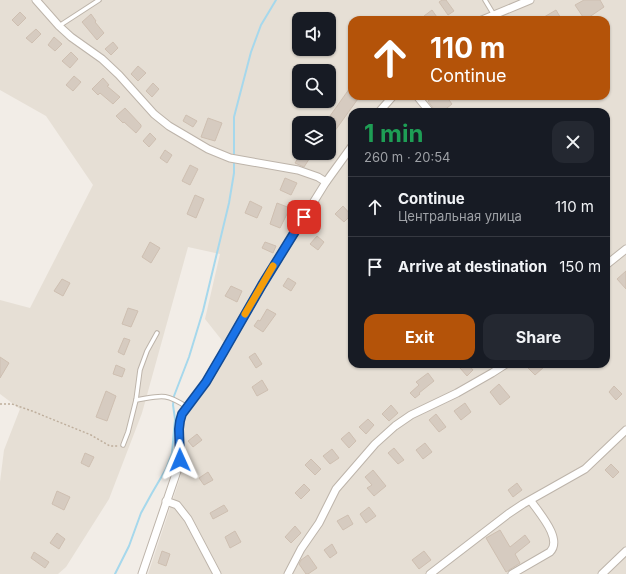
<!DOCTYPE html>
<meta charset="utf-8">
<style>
body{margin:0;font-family:Inter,sans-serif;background:#242831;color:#f1f3f6;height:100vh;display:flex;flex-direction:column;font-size:15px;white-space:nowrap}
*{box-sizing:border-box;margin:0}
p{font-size:13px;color:#9ea1a6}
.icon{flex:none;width:22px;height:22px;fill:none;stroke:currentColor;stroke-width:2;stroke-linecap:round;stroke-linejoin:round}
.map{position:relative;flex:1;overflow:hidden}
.side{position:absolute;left:348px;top:108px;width:262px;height:260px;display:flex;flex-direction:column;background:#171b24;border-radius:12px;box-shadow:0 1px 3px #0004}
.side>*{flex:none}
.hud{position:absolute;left:348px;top:16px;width:262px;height:84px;border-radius:12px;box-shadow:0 1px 3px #0004;background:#b45309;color:#fff;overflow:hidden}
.buttons{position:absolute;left:292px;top:12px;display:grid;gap:8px}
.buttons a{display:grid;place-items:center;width:44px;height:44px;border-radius:8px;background:#171b24;box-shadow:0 1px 3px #0004;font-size:20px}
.pin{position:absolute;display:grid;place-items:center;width:34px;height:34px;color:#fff;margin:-17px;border-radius:8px;box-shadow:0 2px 6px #0006}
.me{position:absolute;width:44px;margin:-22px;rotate:359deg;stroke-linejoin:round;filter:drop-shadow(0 0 3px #0008)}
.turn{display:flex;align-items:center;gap:14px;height:84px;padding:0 16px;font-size:18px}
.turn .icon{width:52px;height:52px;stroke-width:2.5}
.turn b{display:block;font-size:28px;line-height:34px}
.round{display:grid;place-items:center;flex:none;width:42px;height:42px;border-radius:12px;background:#242831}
.head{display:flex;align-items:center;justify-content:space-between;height:68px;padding:0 16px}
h1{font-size:24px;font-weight:700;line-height:30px;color:#1e9e55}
.action{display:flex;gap:8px;margin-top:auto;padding:8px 16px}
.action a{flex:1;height:46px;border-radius:12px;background:#b45309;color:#fff;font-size:16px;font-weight:700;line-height:46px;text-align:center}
.action a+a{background:#242831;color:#f1f3f6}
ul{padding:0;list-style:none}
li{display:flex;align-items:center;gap:12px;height:60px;padding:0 16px;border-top:1px solid #363941}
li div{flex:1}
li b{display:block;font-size:15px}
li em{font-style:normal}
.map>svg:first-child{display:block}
</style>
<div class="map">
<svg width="626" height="574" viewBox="0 0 626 574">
<rect width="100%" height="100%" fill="#f2ede7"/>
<path fill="#e6dfd5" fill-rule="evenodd" d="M0,0h626v574h-478l33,-99 -2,-49 49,-78 -23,-29 15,-65 -32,-7 -46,166 -33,86 -43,68 -8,7h-58v-92l4,-32 16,-41 -20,-15v-94l30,8 63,-123 -47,-69 -46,-26zM299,19h30v30h-30zM352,20h254v76h-254zM299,71h30v30h-30zM352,112h254v252h-254zM299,123h30v30h-30z"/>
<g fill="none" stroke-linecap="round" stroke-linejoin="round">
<g stroke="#a6d8ec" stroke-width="2">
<polyline points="234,157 234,117 251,52 261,25 276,0"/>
<polyline points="115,574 129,546 141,513 152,493 166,469 172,453 175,419 173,405 174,396 189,357 203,311 229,203 234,173 234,161"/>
</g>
</g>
<g fill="#d6cbc0" stroke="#cebfb1">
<polygon points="442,0 446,0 454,11 448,15 439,2"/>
<polygon points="584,0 600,0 604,7 585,20 575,5"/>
<polygon points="432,10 439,20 427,20 424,16"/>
<polygon points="556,10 562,20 539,20"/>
<polygon points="20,12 26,18 18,26 12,20"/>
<polygon points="91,14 96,21 95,22 104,33 97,40 82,22"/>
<polygon points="36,29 41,34 32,43 26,38"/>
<polygon points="54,37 62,44 55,51 48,45"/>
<polygon points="113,42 118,48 111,55 105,49"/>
<polygon points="71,52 78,59 70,68 62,61"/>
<polygon points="138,66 146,73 138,81 131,74"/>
<polygon points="74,76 81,82 73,91 66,85"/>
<polygon points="103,78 109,85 107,86 120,97 113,104 100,93 98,95 92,89"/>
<polygon points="153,83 159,89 152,97 146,91"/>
<polygon points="352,85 352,96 360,96 329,139 329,123 325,123"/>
<polygon points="434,96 446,96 452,104 442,112 436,112 428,101"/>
<polygon points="125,108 141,125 141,127 136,133 124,122 123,123 116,116"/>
<polygon points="186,115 197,121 193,127 183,121"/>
<polygon points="208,118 222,123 215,141 201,137"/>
<polygon points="150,133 156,139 149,147 143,141"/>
<polygon points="165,150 172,155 167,163 160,158"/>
<polygon points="301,153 313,153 304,167 295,163"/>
<polygon points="190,165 198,169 190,185 182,181"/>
<polygon points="285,178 297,183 291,195 280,190"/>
<polygon points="195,195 204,199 196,218 187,214"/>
<polygon points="250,201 262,207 257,218 245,213"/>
<polygon points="277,203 290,208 280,228 270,224"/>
<polygon points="343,206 351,215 344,222 335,214"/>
<polygon points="317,236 324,242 318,250 310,244"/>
<polygon points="150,242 160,248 151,263 142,257"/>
<polygon points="265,242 276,246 273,253 262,248"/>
<polygon points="626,271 626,289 617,279"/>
<polygon points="288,278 296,283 291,291 283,286"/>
<polygon points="62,279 70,283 63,296 54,291"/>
<polygon points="231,286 242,291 237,302 225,296"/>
<polygon points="128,308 138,311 131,327 122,324"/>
<polygon points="267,309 276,314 263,332 254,326 258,320 260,321"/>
<polygon points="124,338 130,340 124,355 118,352"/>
<polygon points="255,353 262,364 256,368 249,357"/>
<polygon points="0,357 9,363 0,378"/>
<polygon points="466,364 468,364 473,370 467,376 460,368"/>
<polygon points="532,364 541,364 544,367 535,375 528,368"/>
<polygon points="116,365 125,369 122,377 113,374"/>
<polygon points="428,373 434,381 419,393 420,394 415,398 410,393 419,385 416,382"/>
<polygon points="262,380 268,390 257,396 252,387"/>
<polygon points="499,384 510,397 500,405 490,392"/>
<polygon points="614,386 622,394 616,400 609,392"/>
<polygon points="106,391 116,396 107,421 96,417"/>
<polygon points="465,403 471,412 461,420 454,411"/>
<polygon points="391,405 398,413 389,421 382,414"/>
<polygon points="436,414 446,427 439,432 429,420"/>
<polygon points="368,419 374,425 366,434 359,427"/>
<polygon points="349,432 356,441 349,448 341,439"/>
<polygon points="197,434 202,440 193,447 188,441"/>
<polygon points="425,443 432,452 423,459 416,450"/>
<polygon points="394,448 404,460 398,464 388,453"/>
<polygon points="332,449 339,458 330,464 323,456"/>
<polygon points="85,453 94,457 89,467 81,463"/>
<polygon points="311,459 321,469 315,475 305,465"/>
<polygon points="611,464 619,472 613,478 605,470"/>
<polygon points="373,470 386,486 374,496 367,488 372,485 365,477"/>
<polygon points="208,472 213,480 204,485 199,478"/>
<polygon points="517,483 522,490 513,497 508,490"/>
<polygon points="304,484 310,490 301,499 295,493"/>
<polygon points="57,491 70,497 64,510 52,504"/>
<polygon points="224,505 228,511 213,519 210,513"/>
<polygon points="369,507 376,516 366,523 360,514"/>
<polygon points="348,515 353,524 343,530 337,521"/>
<polygon points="295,526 301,533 291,543 285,537"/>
<polygon points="500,530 510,547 525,535 530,542 515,554 520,563 506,572 486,538"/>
<polygon points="235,531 241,542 230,548 225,537"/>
<polygon points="57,533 65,539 59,549 50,543"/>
<polygon points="332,544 337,553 330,558 324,550"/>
<polygon points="162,551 170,554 166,566 158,563"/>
<polygon points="424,551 431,560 419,569 412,560"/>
<polygon points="34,552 49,562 45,568 31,558"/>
<polygon points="308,555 317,568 308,574 306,574 299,564 301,560"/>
</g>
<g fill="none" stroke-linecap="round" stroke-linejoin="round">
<defs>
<g id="lane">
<polyline points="485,0 494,15"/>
<polyline points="59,26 99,0"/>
<path d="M136,400c25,-4 28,-8 51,7"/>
<polyline points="123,445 128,432 136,400 140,370 147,351 157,333"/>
</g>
<g id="street">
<polyline points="36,0 59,26 71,37 102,59 119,75 154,114 169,126 208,149 230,158 298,170 318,177 326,182"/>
<polyline points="482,20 530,0"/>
<polyline points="417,96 430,112"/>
<polyline points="379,112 393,96"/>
<polyline points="606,265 626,249"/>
<polyline points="166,501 177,505 188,519 217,574"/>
<polyline points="142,574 178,468 180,453 179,429 180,421 182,414 206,382 223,353 262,285 326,182 352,146"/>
<polyline points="288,574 301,549 319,523 336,489 375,444 395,426 411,415 457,393 492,373 506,364"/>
<polyline points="430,574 508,514 523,504 585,469 626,430"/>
<path d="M512,574l38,-22c13,-13 -11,-39 -19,-51"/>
<polyline points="602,574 626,551"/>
</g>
</defs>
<use href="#lane" stroke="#bdb4aa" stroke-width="5.5"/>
<use href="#street" stroke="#bdb4aa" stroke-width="9"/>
<polyline stroke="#beae9c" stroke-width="1.5" stroke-dasharray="2 2" stroke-linecap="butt" points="0,404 12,404 32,411 91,435 110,446 119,446"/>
<use href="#lane" stroke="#fff" stroke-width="3.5"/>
<use href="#street" stroke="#fff" stroke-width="7"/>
</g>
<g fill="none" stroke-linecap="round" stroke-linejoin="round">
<defs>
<polyline id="route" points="180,460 179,429 180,421 182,414 206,382 223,353 262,285 304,217"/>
</defs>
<use href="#route" stroke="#114b97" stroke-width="10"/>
<use href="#route" stroke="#1a73e8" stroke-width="7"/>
<polyline stroke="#f59e0b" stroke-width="7" points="245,314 273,266"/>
</g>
</svg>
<div class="buttons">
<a><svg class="icon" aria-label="sound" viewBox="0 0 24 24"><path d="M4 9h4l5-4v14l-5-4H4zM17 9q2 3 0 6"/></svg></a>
<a><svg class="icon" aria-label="search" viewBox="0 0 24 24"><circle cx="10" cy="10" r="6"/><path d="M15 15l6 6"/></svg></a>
<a><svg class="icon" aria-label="layers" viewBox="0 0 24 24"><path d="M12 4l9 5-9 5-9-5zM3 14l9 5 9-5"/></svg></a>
</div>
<div class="pin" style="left:304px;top:217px;background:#d93025"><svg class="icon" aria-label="arrive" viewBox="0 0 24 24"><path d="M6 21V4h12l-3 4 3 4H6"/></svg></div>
<svg class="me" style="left:180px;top:460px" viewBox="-20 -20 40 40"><path d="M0-17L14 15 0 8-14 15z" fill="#1a73e8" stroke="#fff" stroke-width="4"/></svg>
<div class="hud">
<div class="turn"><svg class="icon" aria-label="ahead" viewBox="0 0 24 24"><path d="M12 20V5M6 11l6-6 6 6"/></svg><div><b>110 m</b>Continue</div></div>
</div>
<section class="side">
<div class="head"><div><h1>1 min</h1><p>260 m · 20:54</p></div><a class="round"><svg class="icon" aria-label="close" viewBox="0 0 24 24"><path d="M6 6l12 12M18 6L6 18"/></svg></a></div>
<ul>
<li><svg class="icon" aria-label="ahead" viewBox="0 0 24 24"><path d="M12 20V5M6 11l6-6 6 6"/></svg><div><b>Continue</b><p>Центральная улица</p></div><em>110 m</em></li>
<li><svg class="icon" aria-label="arrive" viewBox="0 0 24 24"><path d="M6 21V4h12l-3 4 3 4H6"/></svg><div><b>Arrive at destination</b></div><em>150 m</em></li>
</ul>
<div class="action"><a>Exit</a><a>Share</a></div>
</section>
</div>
